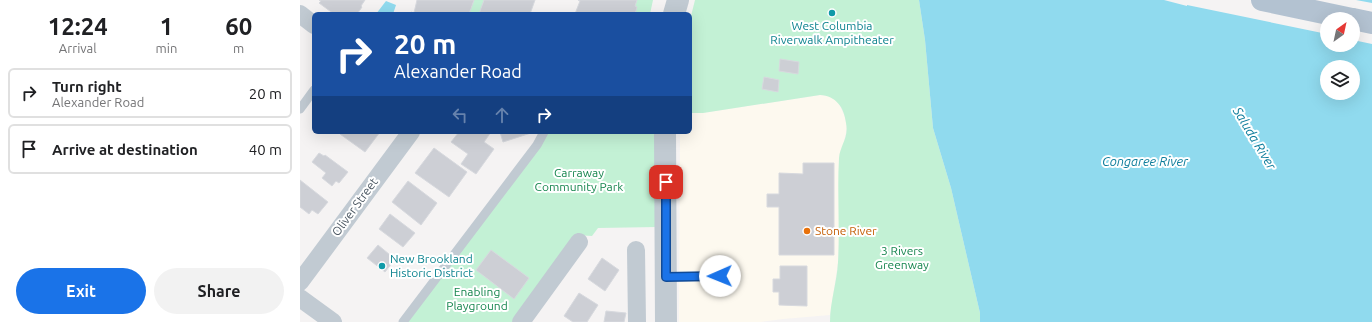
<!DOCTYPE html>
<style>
body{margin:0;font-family:Ubuntu,sans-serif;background:#f2f2f2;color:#202124;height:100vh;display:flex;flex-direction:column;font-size:15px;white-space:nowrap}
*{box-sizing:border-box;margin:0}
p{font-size:13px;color:#757577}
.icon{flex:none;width:22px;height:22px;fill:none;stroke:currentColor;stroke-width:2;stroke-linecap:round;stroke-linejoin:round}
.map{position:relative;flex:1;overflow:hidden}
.drawer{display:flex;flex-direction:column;background:#fff;width:300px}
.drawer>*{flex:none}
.hud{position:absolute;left:12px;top:12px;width:380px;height:122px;border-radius:6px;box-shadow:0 4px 16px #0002;background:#1a4fa0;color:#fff;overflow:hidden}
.needle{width:26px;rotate:33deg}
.fabs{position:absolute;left:1020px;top:12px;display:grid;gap:8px}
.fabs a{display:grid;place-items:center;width:40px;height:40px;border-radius:50%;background:#fff;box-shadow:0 4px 16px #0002;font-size:20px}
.pin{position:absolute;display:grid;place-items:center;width:34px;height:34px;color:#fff;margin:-17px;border-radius:8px;box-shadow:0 2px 6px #0006}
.me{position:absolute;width:44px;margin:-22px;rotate:269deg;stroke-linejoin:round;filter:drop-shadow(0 0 3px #0008)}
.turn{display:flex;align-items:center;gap:14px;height:84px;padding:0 16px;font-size:18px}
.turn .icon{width:52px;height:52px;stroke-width:2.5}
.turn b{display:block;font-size:28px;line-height:34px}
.lanes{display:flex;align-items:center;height:38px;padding:0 16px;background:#0003;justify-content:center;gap:20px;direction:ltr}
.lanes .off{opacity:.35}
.eta{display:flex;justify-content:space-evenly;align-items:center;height:68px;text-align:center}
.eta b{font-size:24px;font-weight:700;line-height:28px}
.cta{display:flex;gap:8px;margin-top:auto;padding:8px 16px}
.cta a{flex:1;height:46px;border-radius:24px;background:#1a73e8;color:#fff;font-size:16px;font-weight:700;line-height:46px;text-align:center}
.cta a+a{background:#f2f2f2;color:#202124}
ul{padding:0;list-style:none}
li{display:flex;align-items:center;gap:12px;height:50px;margin:0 8px 6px;padding:0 8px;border:2px solid #e0e0e0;border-radius:6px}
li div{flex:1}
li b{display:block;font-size:15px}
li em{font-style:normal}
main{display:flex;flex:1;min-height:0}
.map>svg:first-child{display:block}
</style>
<main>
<section class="drawer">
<div class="eta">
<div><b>12:24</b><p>Arrival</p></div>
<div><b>1</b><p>min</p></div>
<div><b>60</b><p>m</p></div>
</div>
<ul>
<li><svg class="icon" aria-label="right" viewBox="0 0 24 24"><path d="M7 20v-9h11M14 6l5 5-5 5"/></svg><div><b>Turn right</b><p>Alexander Road</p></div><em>20 m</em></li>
<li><svg class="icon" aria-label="arrive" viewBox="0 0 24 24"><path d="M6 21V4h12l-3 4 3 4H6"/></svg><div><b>Arrive at destination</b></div><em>40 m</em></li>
</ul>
<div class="cta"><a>Exit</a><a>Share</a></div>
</section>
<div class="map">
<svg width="1072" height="322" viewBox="0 0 1072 322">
<rect width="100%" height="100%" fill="#f5f3f3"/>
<polygon fill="#fdf9ef" points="520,95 529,96 538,102 545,117 547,128 543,146 538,263 530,315 483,319 461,322 379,322 380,132 390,132 390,113 403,113"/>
<g fill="#c3f1d5">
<polygon points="174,0 184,0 179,14 169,14"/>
<polygon points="337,0 353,0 350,14 335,14 337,7 335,6"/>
<path d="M395,0h224l6,40 8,88 18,60 29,125v9h-150c0,-20 7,-40 8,-60 2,-35 -1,-70 1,-104 1,-13 10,-20 7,-35 -2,-16 -10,-27 -26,-28l-117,18h-13v-93z"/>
<polygon points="248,132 355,132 357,227 298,228 292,236 275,235 212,322 108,322"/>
</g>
<g fill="#90daee" fill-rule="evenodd">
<path d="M619,0h453v322h-392v-9l-29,-125 -18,-60 -8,-88zM1027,19h26v26h-26zM1027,67h26v26h-26z"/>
<polygon points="86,1 96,5 93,14 76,14"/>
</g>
<polygon fill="#f5f3f3" points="864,0 1056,0 1072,3 1072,44 1053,40 1053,19 1027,19 1027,34 887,5 887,6"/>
<g fill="#cdcfd5" stroke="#d7d9de">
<polygon points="19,0 65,0 61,6 62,7 57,14 34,14 19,3 21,1"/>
<polygon points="117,0 174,0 169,14 110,14 111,12 114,13"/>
<polygon points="184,0 235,0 230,14 179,14"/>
<polygon points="278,0 337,0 335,6 337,7 335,14 275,14 280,1"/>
<polygon points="480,59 499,62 498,74 479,71"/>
<polygon points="464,77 479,80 478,92 462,89"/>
<polygon points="42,132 80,132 65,152 40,134"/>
<polygon points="159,132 191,132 184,142 194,149 176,174 161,164 168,154 151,142"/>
<polygon points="200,132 234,132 203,142"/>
<polygon points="134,148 167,172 149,197 115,173"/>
<polygon points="19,153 24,156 25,155 48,172 39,183 36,181 32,186 22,178 26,173 12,162"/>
<polygon points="503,163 534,163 534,255 479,255 479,207 467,207 467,194 479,194 479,173 503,174"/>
<polygon points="0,180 28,202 18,214 12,210 9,214 0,207"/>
<polygon points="108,181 137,203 121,225 92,202"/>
<polygon points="90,214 115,233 103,247 79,229"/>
<polygon points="78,245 95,259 85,272 67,258"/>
<polygon points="191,250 229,278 214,299 176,270"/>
<polygon points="302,258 319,270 305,291 288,279"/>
<polygon points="480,266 507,266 507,306 479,305 479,292 473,292 473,279 480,279"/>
<polygon points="279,293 298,305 287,322 273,322 264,316"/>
<polygon points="306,311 326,313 324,322 304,322"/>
</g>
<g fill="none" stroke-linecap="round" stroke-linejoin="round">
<g stroke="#c1cad2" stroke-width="9">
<polyline points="0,109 14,90"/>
<polyline points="366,277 421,276"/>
<polyline points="103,322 237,145 244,132"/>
</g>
<g stroke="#c1cad2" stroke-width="18">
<polyline points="0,14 14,25"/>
<polyline points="336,250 337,322"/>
<polyline points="0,282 111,132"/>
<polyline points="0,298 33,322"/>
<polyline points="221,322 279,242"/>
</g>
<g stroke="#c1cad2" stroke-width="22">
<polyline points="374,14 378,0"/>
<polyline points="365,132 366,322"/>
</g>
<g stroke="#b3c2d1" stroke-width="22">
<polyline points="962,0 1052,19"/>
<polyline points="1053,19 1072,23"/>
</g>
</g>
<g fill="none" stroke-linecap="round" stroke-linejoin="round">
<defs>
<polyline id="route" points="366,182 366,277 420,276"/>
</defs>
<use href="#route" stroke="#114b97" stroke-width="10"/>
<use href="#route" stroke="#1a73e8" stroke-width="7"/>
</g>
<g fill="#0f9aa8" stroke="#fff" stroke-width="1.5">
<circle cx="532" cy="13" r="4"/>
<circle cx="82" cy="266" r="4"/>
</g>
<circle fill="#e8710a" stroke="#fff" stroke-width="1.5" cx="507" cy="231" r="4"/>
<g text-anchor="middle" stroke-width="4" stroke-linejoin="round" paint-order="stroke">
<g font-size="12" fill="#0d838f" stroke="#fff">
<text x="532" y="30">West Columbia<tspan x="532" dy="14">Riverwalk Ampitheater</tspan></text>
<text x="90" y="263" text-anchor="start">New Brookland<tspan x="90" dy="14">Historic District</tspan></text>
</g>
<g font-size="12" fill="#17864f" stroke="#fff">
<text x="279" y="177">Carraway<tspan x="279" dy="14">Community Park</tspan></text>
<text x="602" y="255">3 Rivers<tspan x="602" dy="14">Greenway</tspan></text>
<text x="177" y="296">Enabling<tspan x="177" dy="14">Playground</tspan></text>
</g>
<g font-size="12" fill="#4a5661" stroke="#fff">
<text transform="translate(55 207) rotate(-54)" y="4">Oliver Street</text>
</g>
<g font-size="12" fill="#c56008" stroke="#fff" text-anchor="start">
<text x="515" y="235">Stone River</text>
</g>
<g font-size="13" font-style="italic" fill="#0c7c9b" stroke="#fff">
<text transform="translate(955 138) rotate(59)" y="5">Saluda River</text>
<text x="845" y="166">Congaree River</text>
</g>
</g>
</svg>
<div class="fabs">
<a><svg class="needle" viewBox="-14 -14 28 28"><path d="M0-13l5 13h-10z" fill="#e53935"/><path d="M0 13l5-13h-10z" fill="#757577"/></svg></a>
<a><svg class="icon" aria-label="layers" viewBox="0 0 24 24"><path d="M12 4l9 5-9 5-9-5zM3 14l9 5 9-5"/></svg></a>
</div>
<div class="pin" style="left:366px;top:182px;background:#d93025"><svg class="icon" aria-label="arrive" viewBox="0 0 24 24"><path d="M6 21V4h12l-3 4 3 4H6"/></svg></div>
<svg class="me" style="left:420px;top:276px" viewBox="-20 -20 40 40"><circle r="19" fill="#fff"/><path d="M0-13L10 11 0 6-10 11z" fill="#1a73e8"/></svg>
<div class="hud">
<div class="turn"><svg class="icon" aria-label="right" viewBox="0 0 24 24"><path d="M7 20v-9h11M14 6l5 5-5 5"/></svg><div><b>20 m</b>Alexander Road</div></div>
<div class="lanes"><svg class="icon off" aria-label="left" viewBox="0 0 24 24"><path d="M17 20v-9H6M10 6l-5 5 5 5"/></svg><svg class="icon off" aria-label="ahead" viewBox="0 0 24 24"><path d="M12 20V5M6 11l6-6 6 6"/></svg><svg class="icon" aria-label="right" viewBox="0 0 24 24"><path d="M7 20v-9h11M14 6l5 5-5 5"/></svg></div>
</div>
</div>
</main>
